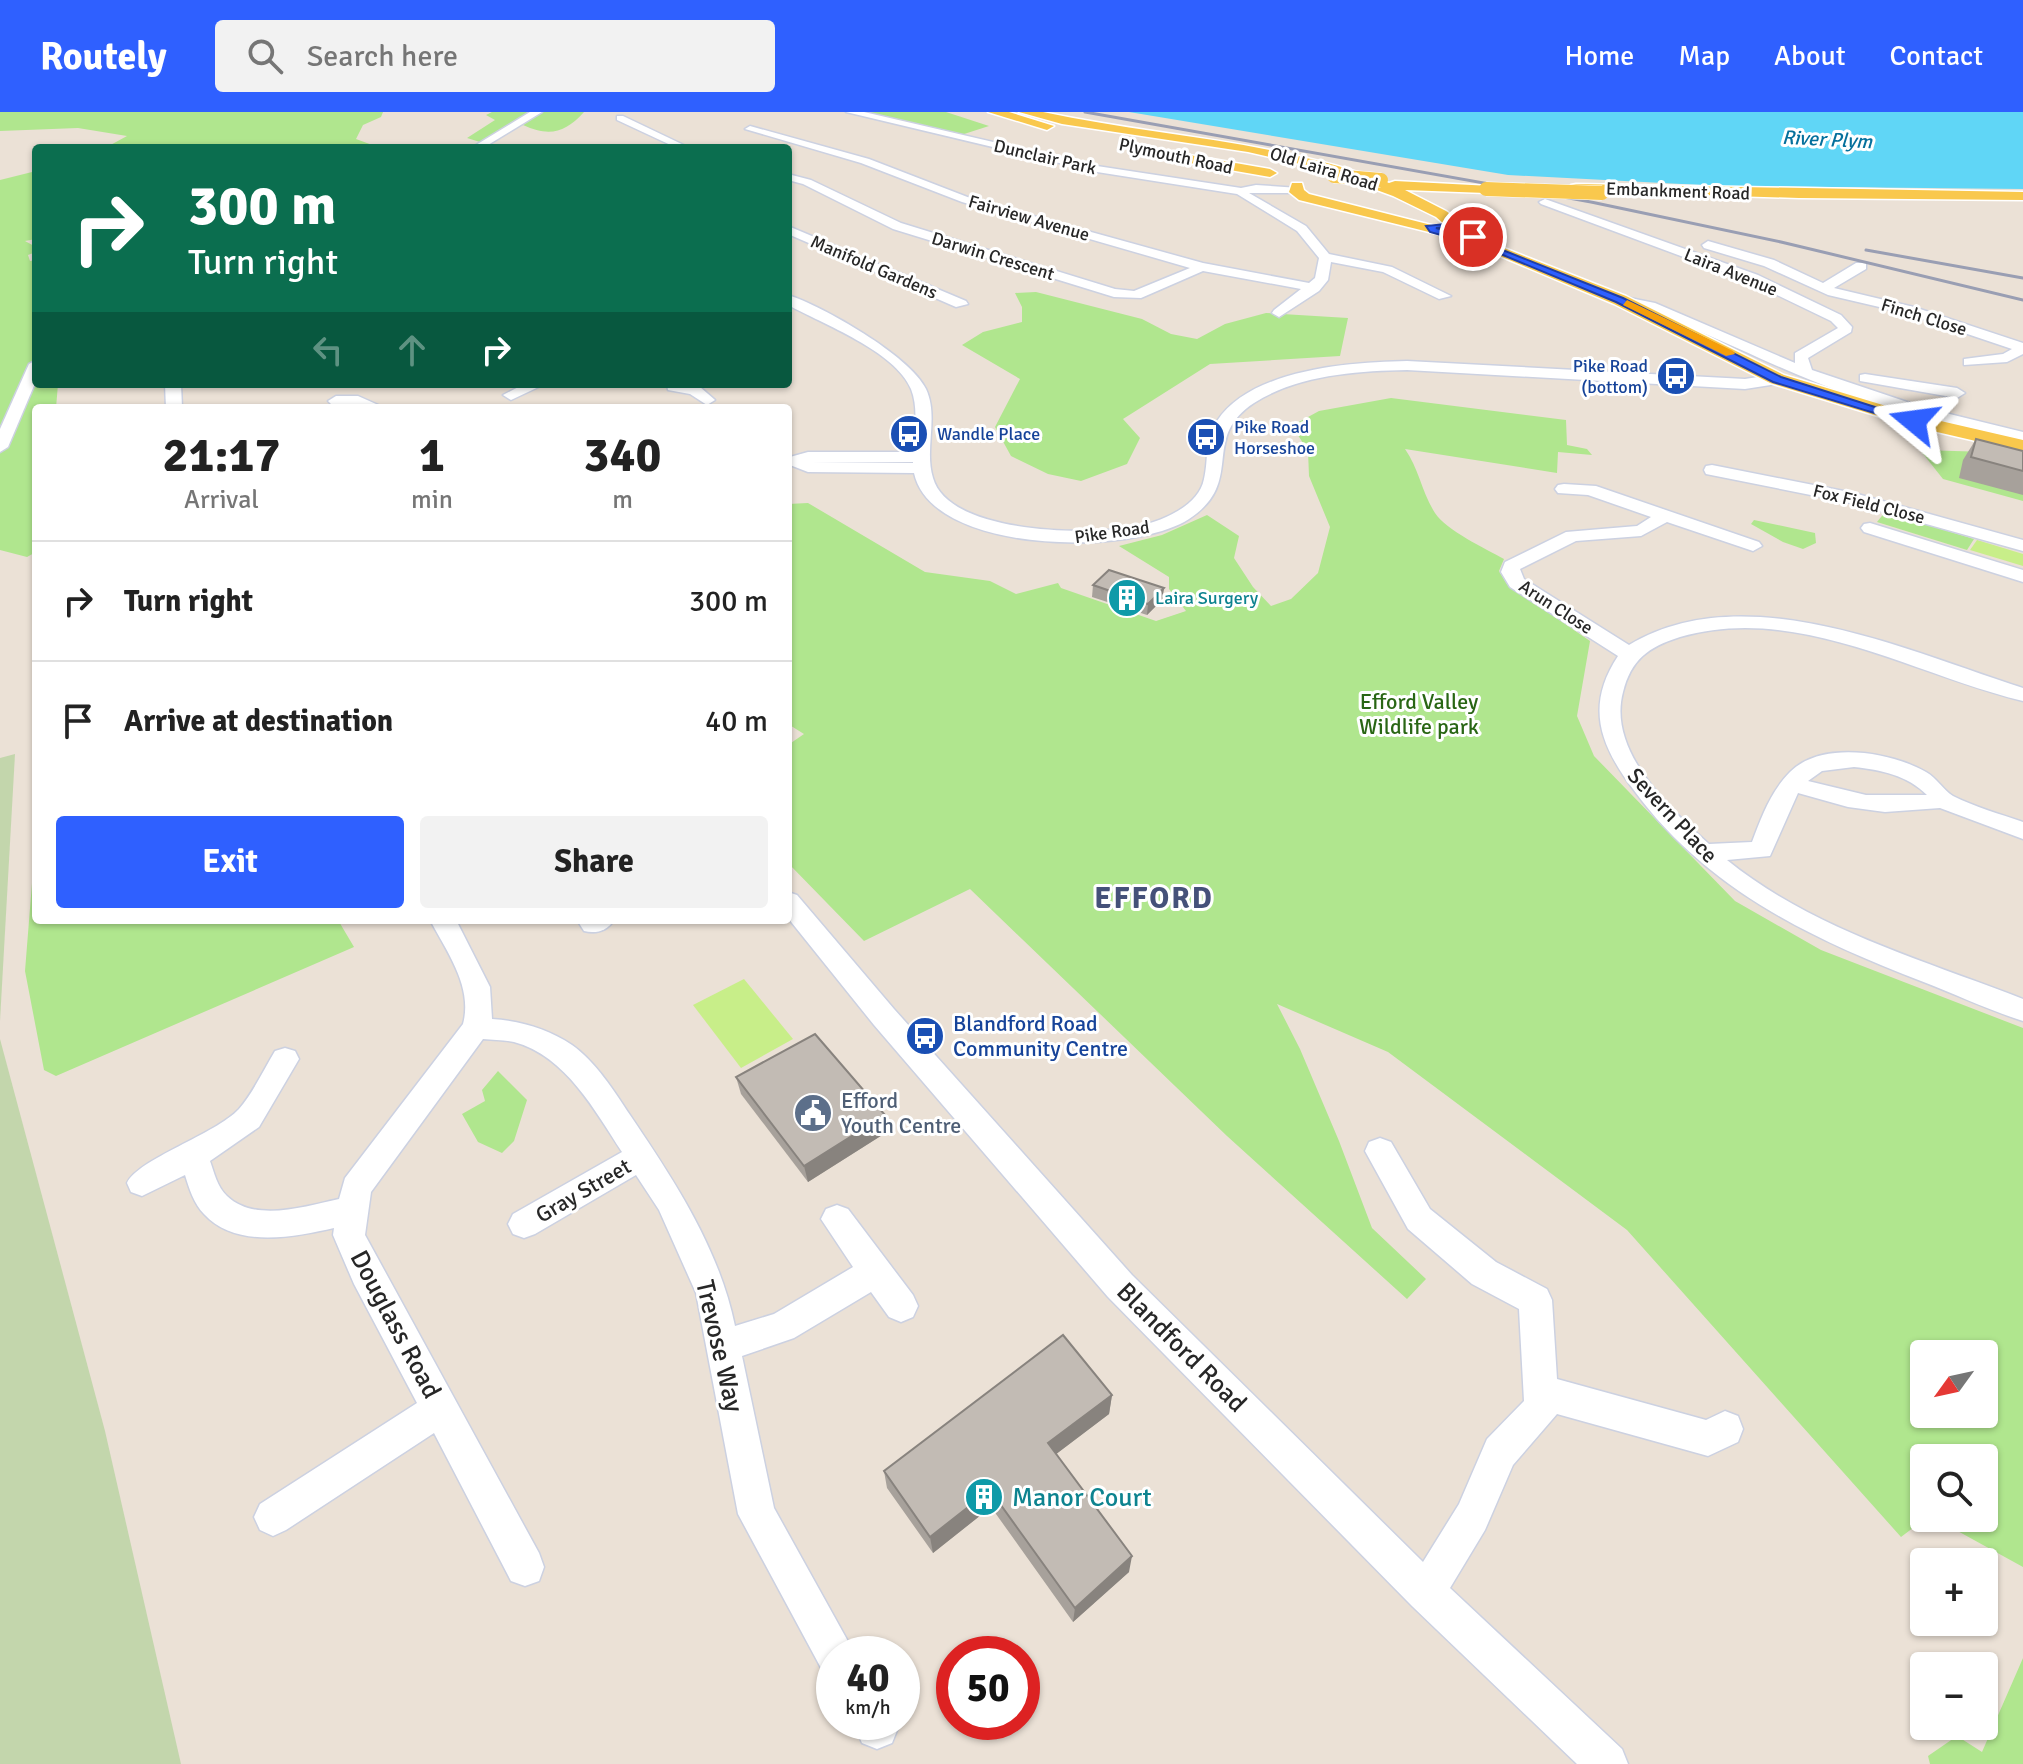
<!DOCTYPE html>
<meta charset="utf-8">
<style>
body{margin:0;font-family:Signika,sans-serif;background:#f2f2f2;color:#222;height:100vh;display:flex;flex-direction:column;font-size:30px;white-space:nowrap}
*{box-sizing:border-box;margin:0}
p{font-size:26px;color:#767676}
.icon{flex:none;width:44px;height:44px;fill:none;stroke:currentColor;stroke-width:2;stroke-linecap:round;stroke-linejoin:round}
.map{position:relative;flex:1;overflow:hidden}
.drawer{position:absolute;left:32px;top:292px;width:760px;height:520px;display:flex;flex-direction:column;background:#fff;border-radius:8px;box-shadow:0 2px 6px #0004}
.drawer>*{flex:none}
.hud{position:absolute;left:32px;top:32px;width:760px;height:244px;border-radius:8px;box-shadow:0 2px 6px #0004;background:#0b6e4f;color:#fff;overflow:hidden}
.needle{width:52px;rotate:237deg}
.buttons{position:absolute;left:1910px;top:1228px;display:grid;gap:16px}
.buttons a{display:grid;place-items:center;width:88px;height:88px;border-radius:8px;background:#fff;box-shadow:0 2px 6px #0004;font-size:40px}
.speed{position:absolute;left:816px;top:1524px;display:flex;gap:16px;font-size:40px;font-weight:700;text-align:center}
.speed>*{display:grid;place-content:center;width:104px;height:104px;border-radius:50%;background:#fff;box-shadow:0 2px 6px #0004;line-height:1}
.speed small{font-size:20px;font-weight:400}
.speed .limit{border:12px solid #d22;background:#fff;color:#111}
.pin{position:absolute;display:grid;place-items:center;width:68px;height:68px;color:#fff;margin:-34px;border:4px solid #fff;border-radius:50%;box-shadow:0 2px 8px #0007}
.me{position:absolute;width:88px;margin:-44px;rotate:286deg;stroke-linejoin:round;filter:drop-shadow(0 0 6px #0008)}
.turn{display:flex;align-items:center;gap:28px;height:168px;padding:0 24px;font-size:36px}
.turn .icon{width:104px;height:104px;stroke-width:2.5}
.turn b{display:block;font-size:56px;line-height:68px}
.lanes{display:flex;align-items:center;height:76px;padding:0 24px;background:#0003;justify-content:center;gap:40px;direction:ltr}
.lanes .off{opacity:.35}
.eta{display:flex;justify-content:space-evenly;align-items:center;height:136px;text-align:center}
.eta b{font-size:48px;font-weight:800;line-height:56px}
.action{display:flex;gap:16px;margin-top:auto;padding:16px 24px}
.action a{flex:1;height:92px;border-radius:8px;background:#2f60ff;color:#fff;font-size:32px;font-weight:800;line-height:92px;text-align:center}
.action a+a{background:#f2f2f2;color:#222}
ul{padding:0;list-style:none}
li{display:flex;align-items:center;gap:24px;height:120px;padding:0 24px;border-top:2px solid #e0e0e0}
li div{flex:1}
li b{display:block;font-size:30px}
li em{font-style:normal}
header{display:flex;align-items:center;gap:48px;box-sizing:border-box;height:112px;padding:0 40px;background:#2f60ff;color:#fff}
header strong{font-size:38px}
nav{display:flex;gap:44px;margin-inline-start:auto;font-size:28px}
.search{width:560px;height:72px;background:#f2f2f2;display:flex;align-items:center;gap:20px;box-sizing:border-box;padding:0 28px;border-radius:8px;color:#767676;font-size:30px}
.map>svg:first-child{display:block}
</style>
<header>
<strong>Routely</strong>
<div class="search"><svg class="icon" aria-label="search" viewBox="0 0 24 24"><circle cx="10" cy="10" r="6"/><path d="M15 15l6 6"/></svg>Search here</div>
<nav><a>Home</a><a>Map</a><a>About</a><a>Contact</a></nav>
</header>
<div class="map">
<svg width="2023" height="1652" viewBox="0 0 2023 1652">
<rect width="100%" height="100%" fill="#ebe1d6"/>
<g fill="#b0e68e" fill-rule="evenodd">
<polygon points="0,0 383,0 381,5 363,13 356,27 375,34 391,36 105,36 127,24 78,16 0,19"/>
<polygon points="492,0 531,0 480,30 467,26 495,8 486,3"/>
<path d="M543,0h41c-19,21 -35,25 -61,13z"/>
<polygon points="866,0 946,0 989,14 961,23"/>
<polygon points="36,59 36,127 25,129 36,135 36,140 28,143 30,149 36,148 36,272 58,272 56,296 36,296 36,440 27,445 0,438 0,68"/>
<polygon points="1036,180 1142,207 1171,222 1197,227 1225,212 1266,201 1348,206 1340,244 1210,252 1123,307 1140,326 1127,352 1081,369 1048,362 1011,344 995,315 1020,267 962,233 983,220 1022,210 1022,195 1015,181"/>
<path d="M1391,286l175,22 1,25 20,4 5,6 -34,-3 -1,21 -152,-24c14,20 17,44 30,64 11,17 51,36 69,46l-5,12 8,13 83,57 -13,75 17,40 141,145 86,49 202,78v539l-89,-49h50v-60h-60l2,60 -25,19 -274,-307 -239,-178 -111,-48 23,45 39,92 33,87 54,51 -19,20 -180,-163 -257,-247 -106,52 -76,-78v-118l16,-11 -16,-10v-220l20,-1 117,69 65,9 26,13 42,-11 3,5 95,33 30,-10 -17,-22v-12l-50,-31 43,-11 45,-20 32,21 -5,22 19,29 18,19 20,-7 27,-26 12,-46 -21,-51 -1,-25 -12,-19 1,-9 22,-12zM1924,1242h60v60h-60z"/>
<polygon points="1920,338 2023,341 2023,389 1943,367"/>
<polygon points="1885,400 1974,427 1967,438 1877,410"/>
<polygon points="1754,408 1815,421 1816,431 1803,437 1783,430 1751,412"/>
<polygon points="36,721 36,808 338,808 354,835 56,964 44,958 25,859"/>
<polygon points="498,959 527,988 514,1029 502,1041 478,1030 462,1002 485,989 482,978"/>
<polygon points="2023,1546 2023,1652 1930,1652 1928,1644 1957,1624 1982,1640"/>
</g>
<g fill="#c3d6ac">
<polygon points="15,642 0,909 0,646"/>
<polygon points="0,927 105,1319 181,1652 0,1652"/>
</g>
<g fill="#c8ee89">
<polygon points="1977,428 2023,442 2023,454 1970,438"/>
<polygon points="744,867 793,927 741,956 693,893"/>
</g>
<polygon fill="#60d6f6" points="1129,0 2023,0 2023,77 1720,74 1508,63"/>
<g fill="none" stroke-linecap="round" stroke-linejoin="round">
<defs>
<g id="minor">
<polygon points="530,0 542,0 483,36 471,36"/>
<polygon points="846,0 864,0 1097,54 1241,76 1256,73 1299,76 1299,80 1295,81 1249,81 1306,114 1329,142 1392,155 1451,184 1439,187 1383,160 1331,150 1328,168 1319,179 1279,205 1272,201 1274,198 1301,177 1203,159 1141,186 1114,185 893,117 803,72 788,68 788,62 811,68 901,111 1115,177 1134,179 1190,156 962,90 861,51 745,17 750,14 869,47 970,86 1055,110 1203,151 1309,171 1315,166 1319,146 1297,119 1237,82 1097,60"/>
<polygon points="617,4 623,4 690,36 677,36 617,8"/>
<path d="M1545,87l213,76 83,40 11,12 -1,5 -43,26 4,12 113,38 98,24v10c-70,-18 -143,-34 -210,-61 -66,-26 -129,-62 -198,-78v-6l5,-1 35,7 140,60v-10l43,-25 -7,-7 -83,-40 -207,-77 -2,-2z"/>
<polygon points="788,114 966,189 968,192 956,195 788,122"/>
<polygon points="1708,129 1774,148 1823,171 1856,151 1866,151 1866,157 1834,176 1914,195 2023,231 2023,242 2007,250 1964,253 1964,247 2003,242 2012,237 1905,201 1828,183 1764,154 1704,136 1702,133"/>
<path d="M788,183c35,11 122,61 138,94 13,28 -2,60 7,89 16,57 160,58 206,48 23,-5 60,-20 65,-47 5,-20 0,-39 13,-58 34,-52 134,-59 190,-60l338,18 32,-5 8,5 -8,5 -32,5 -338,-19c-51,1 -109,5 -153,33 -55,36 -7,78 -65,116 -56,37 -257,36 -275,-46l-106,-1 -18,-7v-8l18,-5h105c1,-20 6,-43 -2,-63 -16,-38 -88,-65 -123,-84zM811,350h102v1z"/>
<polygon points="36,248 36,269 8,335 0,340 0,317 29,252"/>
<polygon points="1865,262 1957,276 1965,281 1957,286 1860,269 1860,263"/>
<polygon points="165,272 181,272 182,296 166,296"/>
<polygon points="524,272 545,272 511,288 503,283"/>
<polygon points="667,272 700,275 715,288 707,293 690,282 668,278"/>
<polygon points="336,284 358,284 385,296 331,292 328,289"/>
<polygon points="1712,353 1854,381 2023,428 2023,439 1851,391 1706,362 1704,358 1706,354"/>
<path d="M1564,372l32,2 163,56 3,4 -9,5 -86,-29 -26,14 -65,5 -56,28 4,10 105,66c115,-70 278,6 394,43v13c-111,-27 -226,-98 -343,-64 -32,10 -49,23 -57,55 -16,59 47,117 86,152l43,-2c9,-24 19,-51 38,-70 32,-32 101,-20 136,0 11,6 17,18 27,24 22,11 47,18 70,26v17l-83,-31 -55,4 -37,-5 -50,-14 -28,63 -43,4c85,69 196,100 296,139v22c-35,-11 -68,-27 -102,-40 -112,-43 -216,-93 -288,-192 -33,-44 -48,-83 -15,-133l-108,-69 -9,-15 4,-10 61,-30 71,-6 14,-9 -63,-22 -30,-2 -3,-4 3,-4zM1854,655c27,3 53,8 73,28h-61l-58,-14 14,-10z"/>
<polygon points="1870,411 2023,458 2023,470 1864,420 1861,416 1864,412"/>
<polygon points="788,780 797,783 894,897 1132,1163 1423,1450 1459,1392 1487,1327 1524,1289 1519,1197 1472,1172 1408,1117 1365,1039 1369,1030 1380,1026 1391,1030 1430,1097 1496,1150 1547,1177 1552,1188 1557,1267 1706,1308 1725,1299 1738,1304 1743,1317 1738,1330 1708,1344 1557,1302 1513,1353 1485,1418 1450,1476 1622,1637 1628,1652 1577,1652 1412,1494 1108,1185 874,913 788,806"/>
<path d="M430,808h26l34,67 2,32c29,2 56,10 80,26 24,17 42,46 58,70 44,65 89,133 105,211l39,-12 79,-47 -32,-48 5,-10 11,-4 11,4 65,86 5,11 -5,11 -12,5 -12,-5 -18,-25 -77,46 -52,18 32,152 81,146h-21v20l-13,-6 -83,-154 -42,-221 -37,-83 -23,-35 -101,59 -11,4 -11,-4 -5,-10 5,-10 109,-62c-27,-41 -56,-96 -108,-110 -9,-2 -21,-2 -31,-3l-112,153 -6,43 174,318 5,14 -5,14 -14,5 -14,-5 -77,-148 -148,97 -13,6 -13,-6 -6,-13 6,-13 157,-101 -63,-119 -21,-49 1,-7c-40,9 -98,21 -130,-14 -10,-10 -15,-26 -19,-39l-43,21 -11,-4 -4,-9c11,-24 89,-49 112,-74 14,-16 25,-40 36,-58l10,-3 10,3 4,8 -40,68 -49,34c4,11 7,26 17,35 28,27 79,10 112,3l6,-21 118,-154c10,-37 -16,-72 -33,-104z"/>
<path d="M577,808h37c-7,11 -18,14 -30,11z"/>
<polygon points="853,1610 895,1610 898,1616 892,1631 877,1637 862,1631"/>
</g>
<g id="major">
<polygon points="988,0 1009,0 1054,14 1047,18"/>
<path d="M1019,0h24c116,25 234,28 346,71l6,-2 96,5v6l-5,1 -81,-3 41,21 29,21 1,5 150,59 158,79 135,41 104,24v12l-116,-27 -137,-42 -156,-79 -131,-55 -46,-15 -138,-34 -10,-8 3,-9h10l2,7 5,4 142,36 -15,-13 -43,-21 -76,-28 -69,-16 -186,-28z"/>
<polygon points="1149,36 1270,57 1277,61 1270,65 1144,43 1142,40"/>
<polygon points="1576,72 2023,80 2023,88 1799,86 1571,79 1571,73"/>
</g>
</defs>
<use href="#minor" stroke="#ccd1e1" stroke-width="3"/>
<use href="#major" stroke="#fff" stroke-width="3"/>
<use href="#minor" fill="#fff" fill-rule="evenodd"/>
<use href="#major" fill="#f9c84d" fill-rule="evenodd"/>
<g stroke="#999eb3" stroke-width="3">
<polyline points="1085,0 1591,90 1781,130 2023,188"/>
<polyline points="1866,138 2023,166"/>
</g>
<defs>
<g id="major-bridge">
<polyline points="1334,64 1381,68"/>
<polyline points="1486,77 1602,81"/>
</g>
</defs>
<use href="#major-bridge" stroke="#fff" stroke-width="15" stroke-linecap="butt"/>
<use href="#major-bridge" stroke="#f9c84d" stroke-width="14"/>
</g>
<g fill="#a7a19b">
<polygon points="1976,327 2023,339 2023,383 1959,366 1963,348"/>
<polygon points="1093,473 1164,476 1162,488 1147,503 1092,485"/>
<polygon points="736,965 887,1020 808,1070 741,982"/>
<polygon points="1112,1283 1109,1302 1056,1342 1129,1460 1073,1510 991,1395 933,1441 887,1376 884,1359"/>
</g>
<g fill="#88837e">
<polygon points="1164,476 1162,488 1147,503 1148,492"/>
<polygon points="885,1003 887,1020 808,1070 804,1054"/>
<polygon points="1112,1283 1109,1302 1047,1349 1048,1331"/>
<polygon points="990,1378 991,1395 933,1441 930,1425"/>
<polygon points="1132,1444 1129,1460 1073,1510 1075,1496"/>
</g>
<g fill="#c2bbb4" stroke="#88837e" stroke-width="2">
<polygon points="1976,327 2023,339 2023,359 1971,345"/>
<polygon points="1109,458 1164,476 1148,492 1093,473"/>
<polygon points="815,922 885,1003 804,1054 736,965"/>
<polygon points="1063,1223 1112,1283 1048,1331 1132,1444 1075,1496 990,1378 930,1425 884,1359"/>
</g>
<path fill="#2f60ff" stroke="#1f3ea6" stroke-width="2" fill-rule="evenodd" d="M1455,111l21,12 -1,4 148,59 158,79 138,44 -9,3 -137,-42 -157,-80 -130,-54 -56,-16 -4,-6zM1451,115l17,10 -32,-9z"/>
<polygon fill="#f59e0b" points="1627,188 1733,239 1735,242 1726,244 1623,193"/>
<defs>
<symbol id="bus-disc" viewBox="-11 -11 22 22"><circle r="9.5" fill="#1a4fb4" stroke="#fff"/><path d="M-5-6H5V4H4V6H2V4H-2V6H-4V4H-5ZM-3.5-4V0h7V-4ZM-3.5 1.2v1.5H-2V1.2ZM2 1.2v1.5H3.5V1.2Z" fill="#fff"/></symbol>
<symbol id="building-disc" viewBox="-11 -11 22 22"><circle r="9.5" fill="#0f9aa8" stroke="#fff"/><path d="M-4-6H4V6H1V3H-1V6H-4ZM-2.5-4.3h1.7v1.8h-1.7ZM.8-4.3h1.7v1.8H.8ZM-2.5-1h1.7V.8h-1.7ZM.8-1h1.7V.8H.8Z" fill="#fff"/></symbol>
<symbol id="civic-disc" viewBox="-11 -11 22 22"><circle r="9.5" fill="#5c6f8a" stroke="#fff"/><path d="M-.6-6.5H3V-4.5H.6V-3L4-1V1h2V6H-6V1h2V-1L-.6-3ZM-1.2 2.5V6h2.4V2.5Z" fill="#fff"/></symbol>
</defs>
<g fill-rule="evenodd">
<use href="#bus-disc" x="1654" y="242" width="44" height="44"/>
<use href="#bus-disc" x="887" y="300" width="44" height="44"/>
<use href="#bus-disc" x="1184" y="303" width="44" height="44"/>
<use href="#building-disc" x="1105" y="464" width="44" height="44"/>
<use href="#bus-disc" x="903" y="902" width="44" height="44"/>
<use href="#civic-disc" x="791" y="979" width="44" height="44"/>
<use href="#building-disc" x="962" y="1363" width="44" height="44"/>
</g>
<g text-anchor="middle" stroke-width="6" stroke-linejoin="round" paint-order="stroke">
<g font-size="18" fill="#272727" stroke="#fff">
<text transform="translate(1176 44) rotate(12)" y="6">Plymouth Road</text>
<text transform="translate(1045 45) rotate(13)" y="6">Dunclair Park</text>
<text transform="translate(1324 57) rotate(17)" y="6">Old Laira Road</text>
<text transform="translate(1678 79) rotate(2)" y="6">Embankment Road</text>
<text transform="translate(1029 106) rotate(16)" y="6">Fairview Avenue</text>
<text transform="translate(993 144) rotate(17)" y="6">Darwin Crescent</text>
<text transform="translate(874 155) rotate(23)" y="6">Manifold Gardens</text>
<text transform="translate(1731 160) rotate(22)" y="6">Laira Avenue</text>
<text transform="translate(1924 205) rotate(17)" y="6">Finch Close</text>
<text transform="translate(1869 392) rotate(14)" y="6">Fox Field Close</text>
<text transform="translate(1112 420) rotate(-8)" y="6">Pike Road</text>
<text transform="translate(1556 495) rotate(33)" y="6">Arun Close</text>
</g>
<g font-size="18" fill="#164399" stroke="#fff" text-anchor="start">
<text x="1648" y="260" text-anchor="end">Pike Road<tspan x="1648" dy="21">(bottom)</tspan></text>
<text x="1234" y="321">Pike Road<tspan x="1234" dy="21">Horseshoe</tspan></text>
<text x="937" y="328">Wandle Place</text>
</g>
<g font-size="18" fill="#0d838f" stroke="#fff" text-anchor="start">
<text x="1155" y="492">Laira Surgery</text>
</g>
<g font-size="20" font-style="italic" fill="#05709c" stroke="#fff">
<text transform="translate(1827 27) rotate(3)" y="7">River Plym</text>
</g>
<g font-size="22" fill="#296614" stroke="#fff">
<text x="1419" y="597">Efford Valley<tspan x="1419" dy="25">Wildlife park</tspan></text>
</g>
<g font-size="22" fill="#272727" stroke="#fff">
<text transform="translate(1673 703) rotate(47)" y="8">Severn Place</text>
<text transform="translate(583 1078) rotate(-30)" y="8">Gray Street</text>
</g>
<g font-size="22" fill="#164399" stroke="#fff" text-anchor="start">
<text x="953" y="919">Blandford Road<tspan x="953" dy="25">Community Centre</tspan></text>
</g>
<g font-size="22" fill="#4e5e75" stroke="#fff" text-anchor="start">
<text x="841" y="996">Efford<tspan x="841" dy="25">Youth Centre</tspan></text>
</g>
<g font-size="26" fill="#272727" stroke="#fff">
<text transform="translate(396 1212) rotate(62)" y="9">Douglass Road</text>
<text transform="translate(720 1234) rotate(77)" y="9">Trevose Way</text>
<text transform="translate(1182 1235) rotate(45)" y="9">Blandford Road</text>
</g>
<g font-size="26" fill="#0d838f" stroke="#fff" text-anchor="start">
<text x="1012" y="1394">Manor Court</text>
</g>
<g font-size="30" font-weight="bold" letter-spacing="2" fill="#455179" stroke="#fff">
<text x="1154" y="796">EFFORD</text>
</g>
</g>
</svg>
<div class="buttons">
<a><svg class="needle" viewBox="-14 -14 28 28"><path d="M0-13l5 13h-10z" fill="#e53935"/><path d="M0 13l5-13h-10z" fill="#767676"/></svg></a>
<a><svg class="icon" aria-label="search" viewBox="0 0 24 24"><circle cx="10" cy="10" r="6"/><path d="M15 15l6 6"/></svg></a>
<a>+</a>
<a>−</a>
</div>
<div class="speed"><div>40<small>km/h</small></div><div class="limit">50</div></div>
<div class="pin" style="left:1473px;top:125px;background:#d93025"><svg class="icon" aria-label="arrive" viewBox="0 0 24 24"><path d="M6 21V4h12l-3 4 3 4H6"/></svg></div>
<svg class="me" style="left:1914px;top:309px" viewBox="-20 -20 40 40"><path d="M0-17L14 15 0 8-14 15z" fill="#2f60ff" stroke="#fff" stroke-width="4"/></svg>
<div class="hud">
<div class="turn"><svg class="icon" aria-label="right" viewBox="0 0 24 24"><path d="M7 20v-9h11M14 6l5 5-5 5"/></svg><div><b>300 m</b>Turn right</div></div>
<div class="lanes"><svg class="icon off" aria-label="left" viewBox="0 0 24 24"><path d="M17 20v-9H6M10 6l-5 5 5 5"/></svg><svg class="icon off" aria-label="ahead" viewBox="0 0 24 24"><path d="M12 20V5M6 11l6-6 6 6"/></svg><svg class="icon" aria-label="right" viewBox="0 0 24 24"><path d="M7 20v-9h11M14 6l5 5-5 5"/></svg></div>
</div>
<section class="drawer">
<div class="eta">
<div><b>21:17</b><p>Arrival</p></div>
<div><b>1</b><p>min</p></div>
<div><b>340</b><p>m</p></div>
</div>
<ul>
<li><svg class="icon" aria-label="right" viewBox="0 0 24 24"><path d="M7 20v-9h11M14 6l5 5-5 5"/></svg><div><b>Turn right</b></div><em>300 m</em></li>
<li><svg class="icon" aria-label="arrive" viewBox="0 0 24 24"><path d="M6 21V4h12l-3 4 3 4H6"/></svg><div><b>Arrive at destination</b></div><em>40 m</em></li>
</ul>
<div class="action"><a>Exit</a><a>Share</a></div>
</section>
</div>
